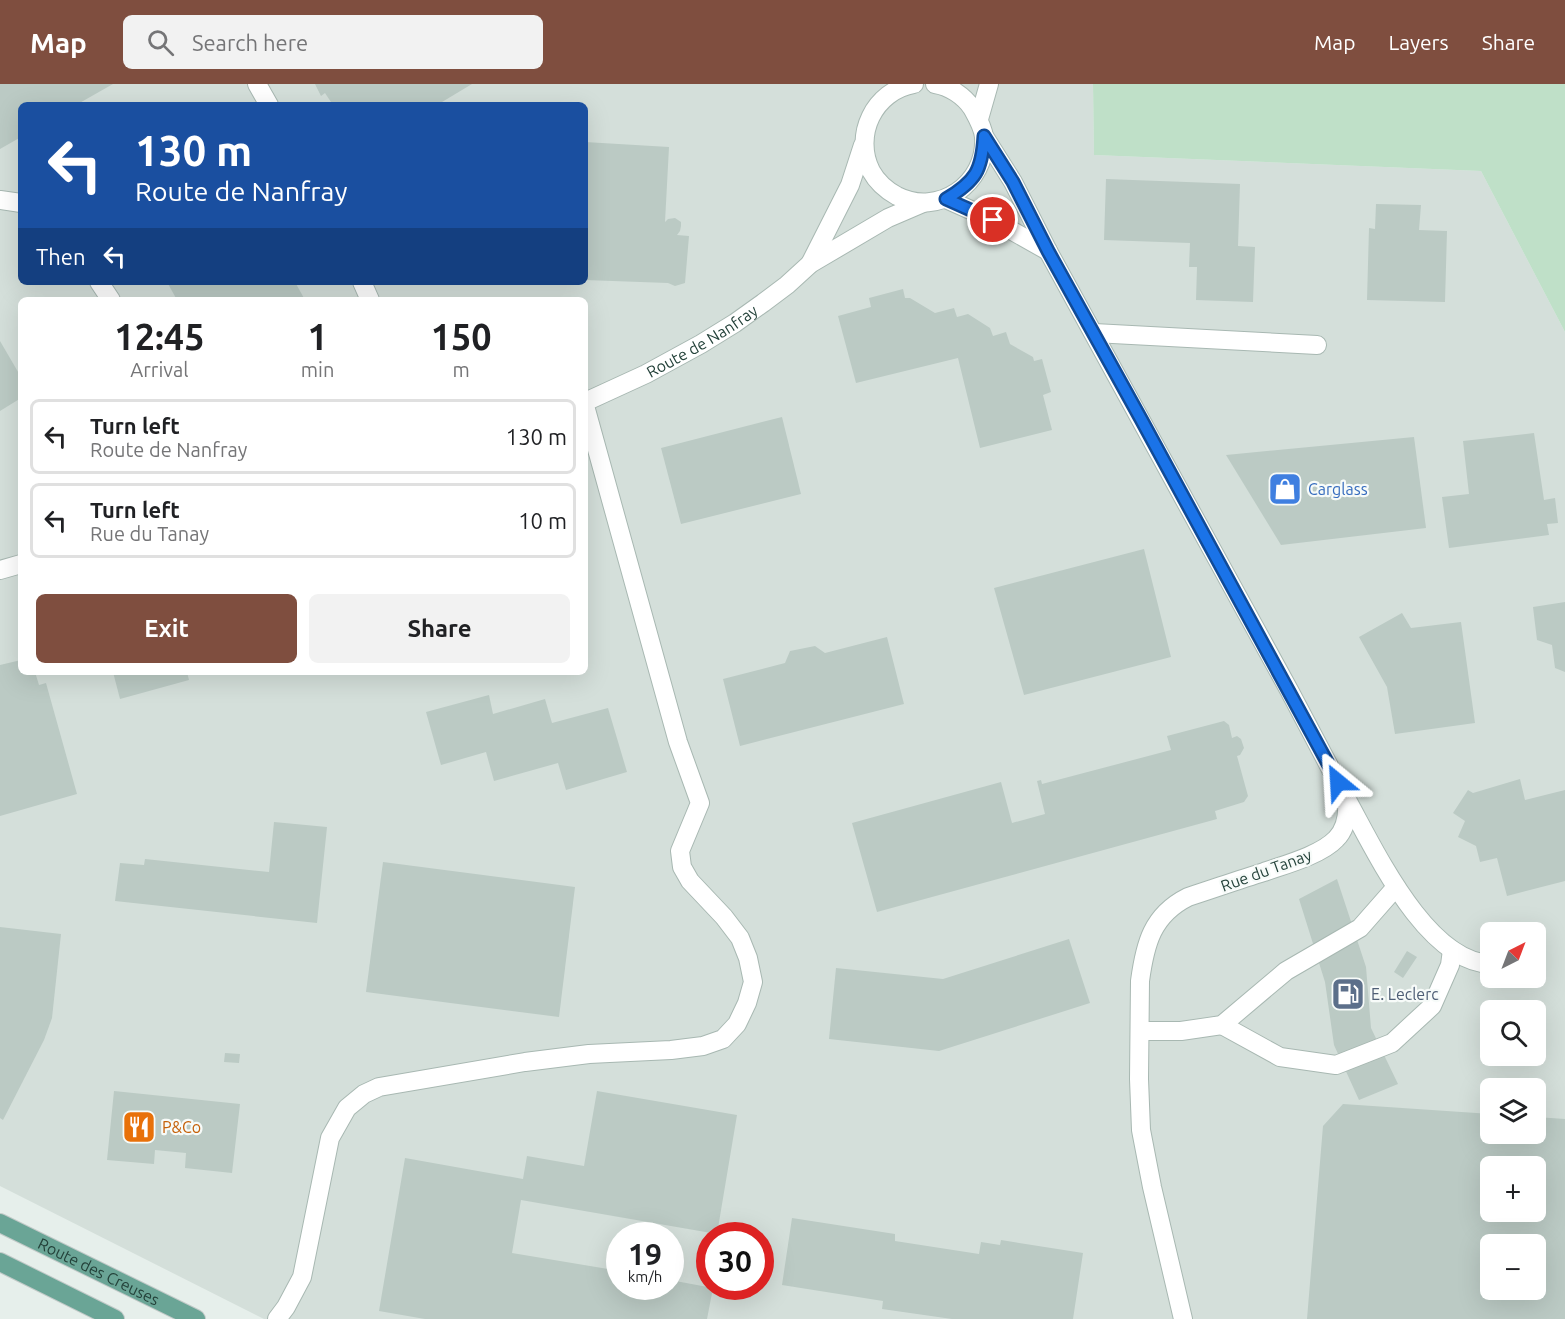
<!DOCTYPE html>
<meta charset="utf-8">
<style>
body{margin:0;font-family:Ubuntu,sans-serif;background:#f2f2f2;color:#202124;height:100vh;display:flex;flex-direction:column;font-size:22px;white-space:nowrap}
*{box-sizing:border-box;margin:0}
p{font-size:20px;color:#757577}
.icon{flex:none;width:33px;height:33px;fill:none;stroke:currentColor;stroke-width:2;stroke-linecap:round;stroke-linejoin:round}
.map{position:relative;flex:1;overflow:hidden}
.side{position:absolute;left:18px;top:213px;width:570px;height:378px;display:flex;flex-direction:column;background:#fff;border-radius:9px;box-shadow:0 6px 24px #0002}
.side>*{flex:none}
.hud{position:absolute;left:18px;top:18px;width:570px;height:183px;border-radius:9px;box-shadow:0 6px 24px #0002;background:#1a4fa0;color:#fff;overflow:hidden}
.needle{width:39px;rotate:42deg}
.buttons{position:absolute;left:1480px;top:838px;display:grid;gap:12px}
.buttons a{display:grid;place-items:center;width:66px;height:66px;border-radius:9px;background:#fff;box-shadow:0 6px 24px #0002;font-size:30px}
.speed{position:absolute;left:606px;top:1138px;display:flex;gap:12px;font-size:30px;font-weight:700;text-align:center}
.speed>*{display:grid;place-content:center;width:78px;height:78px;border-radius:50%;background:#fff;box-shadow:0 6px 24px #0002;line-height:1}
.speed small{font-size:15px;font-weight:400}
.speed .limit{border:9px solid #d22;background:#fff;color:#111}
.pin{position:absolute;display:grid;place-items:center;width:51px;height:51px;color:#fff;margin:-26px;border:3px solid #fff;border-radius:50%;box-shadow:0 2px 6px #0007}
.me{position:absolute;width:66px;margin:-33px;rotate:333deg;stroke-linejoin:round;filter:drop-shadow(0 0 4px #0008)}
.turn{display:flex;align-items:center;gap:21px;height:126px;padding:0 18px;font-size:27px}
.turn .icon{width:78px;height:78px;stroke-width:2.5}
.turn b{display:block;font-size:42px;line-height:51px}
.then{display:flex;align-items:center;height:57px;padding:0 18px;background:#0003;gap:12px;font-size:22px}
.eta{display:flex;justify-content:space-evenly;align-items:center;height:102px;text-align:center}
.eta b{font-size:36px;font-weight:700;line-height:42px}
.cta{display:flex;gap:12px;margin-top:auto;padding:12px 18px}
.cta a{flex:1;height:69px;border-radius:9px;background:#7f4e3f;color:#fff;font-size:24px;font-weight:700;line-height:69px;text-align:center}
.cta a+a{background:#f2f2f2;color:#202124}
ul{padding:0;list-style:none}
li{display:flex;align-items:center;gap:18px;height:75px;margin:0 12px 9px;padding:0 6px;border:3px solid #e0e0e0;border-radius:9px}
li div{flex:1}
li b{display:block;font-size:22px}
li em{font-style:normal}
header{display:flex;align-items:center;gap:36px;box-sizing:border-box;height:84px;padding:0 30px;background:#7f4e3f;color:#fff}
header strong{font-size:28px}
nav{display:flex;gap:33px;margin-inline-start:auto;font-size:21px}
.search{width:420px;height:54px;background:#f2f2f2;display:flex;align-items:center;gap:15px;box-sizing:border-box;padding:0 21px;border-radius:9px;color:#757577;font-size:22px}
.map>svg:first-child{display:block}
</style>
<header>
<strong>Map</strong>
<div class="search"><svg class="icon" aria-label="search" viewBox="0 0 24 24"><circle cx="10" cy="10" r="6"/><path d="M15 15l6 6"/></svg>Search here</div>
<nav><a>Map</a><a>Layers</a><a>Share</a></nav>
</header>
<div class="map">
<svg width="1565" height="1235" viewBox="0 0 1565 1235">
<rect width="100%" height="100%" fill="#e6efeb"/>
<path fill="#d4dfda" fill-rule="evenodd" d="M0,0h1093l1,71 387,16 84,161v987h-1301l-264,-133zM21,21h564v177h-564zM21,216h564v372h-564zM1491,849h45v45h-45zM1491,927h45v45h-45zM1491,1005h45v45h-45zM1491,1083h45v45h-45zM620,1152h50v51h-50zM710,1152h50v51h-50zM1491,1161h45v45h-45z"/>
<polygon fill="#bfe0c8" points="1093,0 1565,0 1565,248 1481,87 1094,71"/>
<g fill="#bbcac4" fill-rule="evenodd">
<polygon points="0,0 113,0 76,21 21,21 21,53 0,65"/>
<polygon points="315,0 472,0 437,21 333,21 325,9 321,12"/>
<polygon points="585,58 669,63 665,138 668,135 675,134 681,138 681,142 680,147 677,151 689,152 685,199 675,202 668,199 585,196"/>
<polygon points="1106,95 1240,100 1238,162 1255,163 1253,218 1196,216 1197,183 1189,183 1190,159 1104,156"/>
<polygon points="1376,120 1421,121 1419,146 1447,147 1445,218 1367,216 1369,144 1375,145"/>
<polygon points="167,198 295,198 305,216 177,216"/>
<polygon points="903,205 905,214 910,214 935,229 954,224 957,233 968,230 990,244 993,252 1006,248 1010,260 1033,273 1034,277 1042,275 1051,308 1043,311 1052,346 980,364 958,274 856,299 838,232 871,223 869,214"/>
<polygon points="0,257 21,293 21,314 0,327"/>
<polygon points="782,333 801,410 681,440 661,364"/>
<polygon points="1534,349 1544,416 1555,414 1558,439 1547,440 1549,451 1449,464 1442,413 1469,410 1463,357"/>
<polygon points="1414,353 1426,444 1281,461 1226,371"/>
<polygon points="1144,465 1171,573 1024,611 994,504"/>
<polygon points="1565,518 1565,588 1555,584 1552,561 1537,556 1533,523"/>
<polygon points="1402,529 1411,544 1461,538 1475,639 1395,650 1387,603 1359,553"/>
<polygon points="887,553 904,620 740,662 723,595 785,579 790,567 815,562 825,569"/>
<polygon points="21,576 21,588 35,588 39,601 46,599 77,710 0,732 0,581"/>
<polygon points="113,588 187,588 189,596 120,615"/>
<polygon points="489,611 493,630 545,615 552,639 608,624 627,688 566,706 558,679 494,697 486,668 441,681 426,628"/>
<polygon points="1224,637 1229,641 1232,654 1237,652 1241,655 1244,664 1240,671 1237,672 1248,712 1244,718 1215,727 1217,735 877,828 852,739 1001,698 1012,739 1045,730 1037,697 1041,696 1042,700 1171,666 1167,652"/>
<polygon points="1520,695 1525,716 1565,706 1565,797 1507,812 1497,774 1480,778 1476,762 1458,753 1465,737 1453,729 1468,706 1473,709"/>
<polygon points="274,738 327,743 317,839 115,817 120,779 144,781 145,775 269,788"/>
<polygon points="383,778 575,803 559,933 366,908"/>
<polygon points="1337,795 1366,883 1371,944 1398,1000 1359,1016 1334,961 1325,898 1299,815"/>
<polygon points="0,843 61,850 52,934 44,956 3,1036 0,1034"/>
<polygon points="1069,855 1090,919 939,967 829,955 836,884 943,895"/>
<polygon points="1407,867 1417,873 1403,894 1394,888"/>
<polygon points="225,969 240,970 239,979 224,978"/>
<polygon points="114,1007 240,1020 232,1089 185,1084 186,1069 155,1066 154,1080 107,1076"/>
<polygon points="597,1007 737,1031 717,1150 521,1116 512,1169 620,1187 620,1203 670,1203 670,1196 713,1204 707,1235 425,1235 379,1227 405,1074 523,1095 527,1072 584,1082"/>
<path d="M1343,1020l148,10v20h45v-17l29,2v200h-258l16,-193zM1491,1083h45v45h-45zM1491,1161h45v45h-45z"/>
<polygon points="792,1134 895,1150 895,1157 979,1170 981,1158 1000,1161 1001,1156 1083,1169 1073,1235 952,1235 882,1225 883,1217 782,1201"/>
</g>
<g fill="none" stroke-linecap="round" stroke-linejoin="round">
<defs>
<g id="minor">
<polyline points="257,0 269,21"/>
<path d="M914,0c-40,7 -61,51 -43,87 6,11 15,19 26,25 41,21 90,-12 87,-59 -1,-10 -7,-20 -12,-29 -8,-12 -23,-22 -37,-24"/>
<polyline points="979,35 989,0"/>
<path d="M984,52l29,46 35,69 241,439 58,110c1,14 -1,29 -11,39 -15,16 -52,26 -72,33 -26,8 -51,17 -76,25 -36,18 -43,47 -48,84l-1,98 2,51 11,57 31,132"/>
<polyline points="946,115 993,136 1048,167"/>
<polyline points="0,116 21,119"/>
<polyline points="810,180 850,101 863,61"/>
<polyline points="99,198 111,216"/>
<polyline points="362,198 370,216"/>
<polyline points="1094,249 1317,261"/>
<path id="s1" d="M585,318l61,-28 55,-30 34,-21 28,-20 24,-18 23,-21 78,-46 35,-15"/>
<polyline points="0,486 21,480"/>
<path d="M1347,716c28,50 79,162 144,164"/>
<polyline points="1222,941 1280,973 1336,981 1392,959 1432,922 1450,881 1452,866"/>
<polyline points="1140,947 1181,947 1222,941 1286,887 1360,844 1396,803"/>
<polyline points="277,1235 286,1223 302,1193 330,1054 347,1024 364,1010 379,1003 525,978 589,970 671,966 703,962 723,955 737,940 747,919 753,898 748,874 740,854 724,833 690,797 682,783 680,767 700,719 678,658 585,322"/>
</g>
<g id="major">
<path id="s2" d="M0,1139l196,96"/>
<polyline points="0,1178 115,1235"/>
</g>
</defs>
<use href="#minor" stroke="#a8b8b2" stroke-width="20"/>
<use href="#major" stroke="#c2cac8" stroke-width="20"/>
<use href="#minor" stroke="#fff" stroke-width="18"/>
<use href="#major" stroke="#6aa596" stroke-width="18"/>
</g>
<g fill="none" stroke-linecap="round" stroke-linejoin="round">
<defs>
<path id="route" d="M993,136l-47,-21c30,-18 36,-29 38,-63l29,46 35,69 93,168 197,363"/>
</defs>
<use href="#route" stroke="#114b97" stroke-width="15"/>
<use href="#route" stroke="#1a73e8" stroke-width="10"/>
</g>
<defs>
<symbol id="shop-square" viewBox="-11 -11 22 22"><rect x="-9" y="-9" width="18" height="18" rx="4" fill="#3f7fe0" stroke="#f7fbf9"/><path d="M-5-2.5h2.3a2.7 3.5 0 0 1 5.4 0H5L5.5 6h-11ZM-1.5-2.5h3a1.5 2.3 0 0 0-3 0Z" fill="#fff"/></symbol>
<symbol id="fuel-square" viewBox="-11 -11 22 22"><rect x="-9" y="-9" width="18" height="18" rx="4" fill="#5c6f8a" stroke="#f7fbf9"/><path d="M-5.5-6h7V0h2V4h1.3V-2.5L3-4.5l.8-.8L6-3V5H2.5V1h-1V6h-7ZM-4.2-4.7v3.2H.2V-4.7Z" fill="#fff"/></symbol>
<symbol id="restaurant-square" viewBox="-11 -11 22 22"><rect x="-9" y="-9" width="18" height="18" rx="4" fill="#e8710a" stroke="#f7fbf9"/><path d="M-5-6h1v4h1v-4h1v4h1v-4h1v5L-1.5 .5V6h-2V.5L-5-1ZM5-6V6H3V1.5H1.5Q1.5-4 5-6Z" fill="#fff"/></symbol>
</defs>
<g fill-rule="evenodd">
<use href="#shop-square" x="1266" y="386" width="38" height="38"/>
<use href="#fuel-square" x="1329" y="891" width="38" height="38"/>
<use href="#restaurant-square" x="120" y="1024" width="38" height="38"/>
</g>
<g text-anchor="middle" stroke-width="4.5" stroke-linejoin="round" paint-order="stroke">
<g font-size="16" fill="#24423a" stroke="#f7fbf9">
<text dy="6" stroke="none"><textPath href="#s1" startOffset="132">Route de Nanfray</textPath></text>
<text transform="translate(1266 786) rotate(-20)" y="6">Rue du Tanay</text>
<text dy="6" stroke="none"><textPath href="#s2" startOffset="110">Route des Creuses</textPath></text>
</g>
<g font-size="16" fill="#366cbe" stroke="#f7fbf9" text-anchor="start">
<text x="1308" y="411">Carglass</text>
</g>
<g font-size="16" fill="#4e5e75" stroke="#f7fbf9" text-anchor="start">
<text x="1371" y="916">E. Leclerc</text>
</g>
<g font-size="16" fill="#c56008" stroke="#f7fbf9" text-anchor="start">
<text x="162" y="1049">P&amp;Co</text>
</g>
</g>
</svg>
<div class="buttons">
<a><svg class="needle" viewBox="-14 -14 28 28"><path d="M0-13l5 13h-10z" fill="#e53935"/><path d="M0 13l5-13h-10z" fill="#757577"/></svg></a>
<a><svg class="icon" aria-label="search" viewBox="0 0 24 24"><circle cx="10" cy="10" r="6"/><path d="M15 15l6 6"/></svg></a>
<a><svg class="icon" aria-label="layers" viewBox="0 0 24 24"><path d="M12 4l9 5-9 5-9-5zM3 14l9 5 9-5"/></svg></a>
<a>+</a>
<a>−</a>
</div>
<div class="speed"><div>19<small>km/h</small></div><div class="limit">30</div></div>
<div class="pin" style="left:993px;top:136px;background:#d93025"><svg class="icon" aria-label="arrive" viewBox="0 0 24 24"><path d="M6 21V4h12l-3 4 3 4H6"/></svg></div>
<svg class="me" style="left:1338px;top:698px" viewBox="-20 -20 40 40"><path d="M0-17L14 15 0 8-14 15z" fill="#1a73e8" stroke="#fff" stroke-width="4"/></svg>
<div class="hud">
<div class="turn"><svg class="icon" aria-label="left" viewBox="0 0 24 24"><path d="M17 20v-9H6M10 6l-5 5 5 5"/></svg><div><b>130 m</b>Route de Nanfray</div></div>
<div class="then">Then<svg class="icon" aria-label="left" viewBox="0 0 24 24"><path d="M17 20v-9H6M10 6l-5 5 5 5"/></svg></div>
</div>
<section class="side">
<div class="eta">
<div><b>12:45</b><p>Arrival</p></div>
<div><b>1</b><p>min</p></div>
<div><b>150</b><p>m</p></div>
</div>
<ul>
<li><svg class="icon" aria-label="left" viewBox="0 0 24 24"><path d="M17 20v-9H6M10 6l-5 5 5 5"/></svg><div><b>Turn left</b><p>Route de Nanfray</p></div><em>130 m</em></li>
<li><svg class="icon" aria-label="left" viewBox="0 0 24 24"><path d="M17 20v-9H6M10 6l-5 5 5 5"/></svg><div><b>Turn left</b><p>Rue du Tanay</p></div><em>10 m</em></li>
</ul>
<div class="cta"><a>Exit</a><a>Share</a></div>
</section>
</div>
